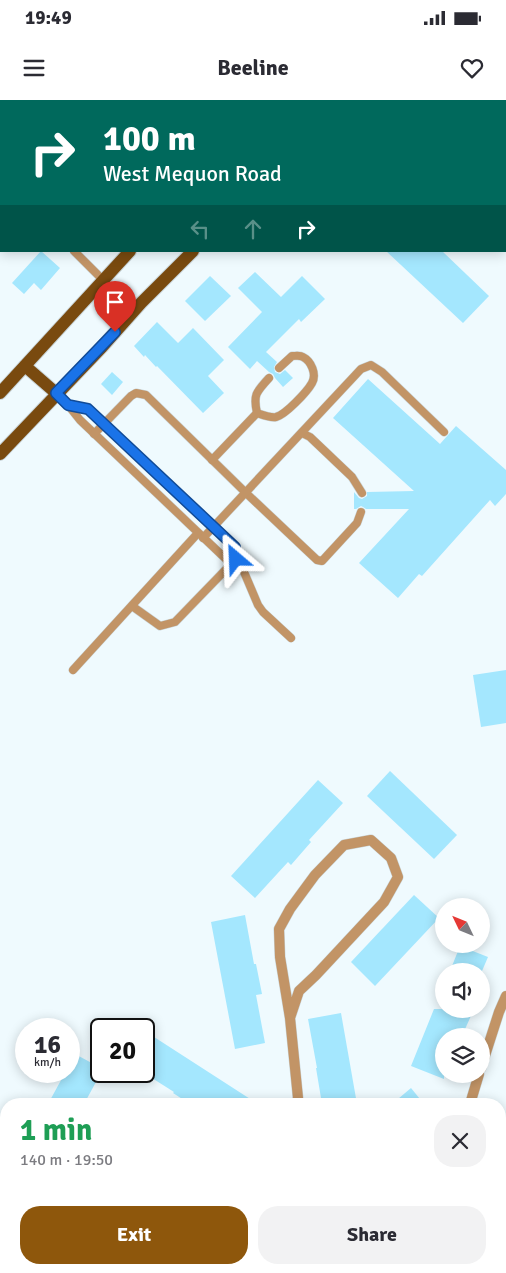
<!DOCTYPE html>
<meta charset="utf-8">
<style>
body{margin:0;font-family:Signika,sans-serif;background:#f2f2f3;color:#2b2b33;height:100vh;display:flex;flex-direction:column;font-size:19px;white-space:nowrap}
*{box-sizing:border-box;margin:0}
p{font-size:16px;color:#7c7c81}
.icon{flex:none;width:28px;height:28px;fill:none;stroke:currentColor;stroke-width:2;stroke-linecap:round;stroke-linejoin:round}
.map{position:relative;flex:1;overflow:hidden}
.side{position:absolute;left:0px;top:998px;width:506px;height:176px;display:flex;flex-direction:column;background:#fff;border-radius:20px 20px 0 0;box-shadow:0 2px 12px #0003}
.side>*{flex:none}
.hud{position:absolute;left:0px;top:0px;width:506px;height:152px;box-shadow:0 2px 12px #0003;background:#00695c;color:#fff;overflow:hidden}
.needle{width:32px;rotate:313deg}
.controls{position:absolute;left:435px;top:798px;display:grid;gap:10px}
.controls a{display:grid;place-items:center;width:55px;height:55px;border-radius:50%;background:#fff;box-shadow:0 2px 12px #0003;font-size:25px}
.speed{position:absolute;left:15px;top:918px;display:flex;gap:10px;font-size:25px;font-weight:700;text-align:center}
.speed>*{display:grid;place-content:center;width:65px;height:65px;border-radius:50%;background:#fff;box-shadow:0 2px 12px #0003;line-height:1}
.speed small{font-size:12px;font-weight:400}
.speed .limit{border:2px solid #111;border-radius:8px;background:#fff;color:#111}
.pin{position:absolute;display:grid;place-items:center;width:42px;height:42px;color:#fff;margin:-51px -21px;border-radius:50% 50% 50% 0;rotate:-45deg;box-shadow:0 0 5px #0007}
.pin .icon{rotate:45deg}
.me{position:absolute;width:55px;margin:-28px;rotate:334deg;stroke-linejoin:round;filter:drop-shadow(0 0 4px #0008)}
.turn{display:flex;align-items:center;gap:18px;height:105px;padding:0 20px;font-size:22px}
.turn .icon{width:65px;height:65px;stroke-width:2.5}
.turn b{display:block;font-size:35px;line-height:42px}
.lanes{display:flex;align-items:center;height:48px;padding:0 20px;background:#0003;justify-content:center;gap:25px;direction:ltr}
.lanes .off{opacity:.35}
.round{display:grid;place-items:center;flex:none;width:52px;height:52px;border-radius:20px;background:#f2f2f3}
.headline{display:flex;align-items:center;justify-content:space-between;height:85px;padding:0 20px}
h1{font-size:30px;font-weight:700;line-height:38px;color:#1e9e55}
.action{display:flex;gap:10px;margin-top:auto;padding:10px 20px}
.action a{flex:1;height:58px;border-radius:20px;background:#8e570c;color:#fff;font-size:20px;font-weight:700;line-height:58px;text-align:center}
.action a+a{background:#f2f2f3;color:#2b2b33}
.status{display:flex;justify-content:space-between;align-items:center;height:35px;padding:0 25px;background:#fff;direction:ltr}
.status svg{height:14px;fill:currentColor}
header{display:flex;justify-content:space-between;align-items:center;height:65px;padding:0 20px;background:#fff;font-size:22px;font-weight:700}
.map>svg:first-child{display:block}
</style>
<div class="status"><b>19:49</b><svg viewBox="0 0 49 12"><path d="M0 12V9h3v3zM5 12V6h3v6zM10 12V3h3v9zM15 12V0h3v12zM26 1h20v11H26zM47 4h2v5h-2z"/></svg></div>
<header><svg class="icon" aria-label="menu" viewBox="0 0 24 24"><path d="M4 6h16M4 12h16M4 18h16"/></svg>Beeline<svg class="icon" aria-label="heart" viewBox="0 0 24 24"><path d="M12 20l-8-8c-3-5 5-10 8-4 3-6 11-1 8 4z"/></svg></header>
<div class="map">
<svg width="506" height="1173" viewBox="0 0 506 1173">
<rect width="100%" height="100%" fill="#effafe"/>
<g fill="#a4e7fe">
<polygon points="41,151 60,168 41,190 34,183 24,194 12,183"/>
<polygon points="386,151 442,151 489,196 463,223"/>
<polygon points="255,172 281,197 302,176 325,199 301,222 299,219 266,252 277,262 274,267 275,272 280,274 285,270 293,278 283,287 275,278 273,274 269,272 257,261 250,269 228,247 262,212 238,188"/>
<polygon points="210,176 231,196 205,221 185,201"/>
<polygon points="157,222 178,243 193,228 224,260 208,276 224,293 203,313 157,266 156,267 145,255 144,257 134,246"/>
<polygon points="112,272 123,282 112,295 101,284"/>
<polygon points="368,279 440,344 456,326 506,370 506,394 495,406 490,400 422,476 419,474 398,498 359,463 409,409 366,409 363,407 361,406 356,409 354,409 354,392 359,398 362,399 367,396 367,392 414,391 333,318"/>
<polygon points="506,570 506,623 481,627 473,575"/>
<polygon points="390,671 457,735 434,759 367,696"/>
<polygon points="318,680 343,703 309,740 311,742 291,765 288,762 255,798 231,776"/>
<polygon points="414,795 439,818 375,886 351,862"/>
<polygon points="245,815 254,864 256,864 262,894 256,895 265,943 235,949 211,822"/>
<polygon points="460,846 488,857 482,871 450,871"/>
<polygon points="434,909 474,909 462,936 444,936 444,979 411,966"/>
<polygon points="341,913 357,1004 322,1004 316,968 317,968 308,919"/>
<polygon points="151,935 258,1004 190,1004 173,993 174,992 144,973 144,946"/>
<polygon points="75,954 101,968 101,971 102,971 84,1004 48,1004 66,971 69,971 69,965"/>
<polygon points="411,988 424,1004 392,1004"/>
</g>
<g fill="none" stroke-linecap="round" stroke-linejoin="round">
<defs>
<g id="service">
<polyline points="0,79 1,80"/>
<polyline points="74,151 103,180"/>
<polyline points="56,293 68,305 80,320 227,460 236,459 235,447 88,309 68,305"/>
<path d="M257,313c6,2 13,5 19,4 9,-2 31,-25 36,-34 5,-9 -1,-22 -9,-26 -3,-2 -7,-1 -11,-1l-13,12"/>
<path d="M257,313c-4,-18 -1,-21 12,-35"/>
<polyline points="302,333 310,337 352,377 362,393"/>
<polyline points="94,334 131,296 136,293 146,295 245,392 317,460 322,461 357,423 361,412"/>
<polyline points="212,360 257,313"/>
<polyline points="203,438 361,269 371,265 382,272 444,332"/>
<polyline points="132,506 160,526 175,522 236,459 244,472 258,505 263,512 291,538"/>
<polyline points="73,570 198,433"/>
</g>
<g id="minor">
<polyline points="282,0 284,1"/>
<polyline points="290,918 299,891 316,875 384,802 398,777 391,758 371,740 344,745 315,775 290,809 279,829 280,857 290,918 298,998 296,1004"/>
<polyline points="481,968 499,912 506,896"/>
<polyline points="470,1004 479,974"/>
<polyline points="500,1102 506,1091"/>
<polyline points="0,1149 6,1153"/>
<polyline points="28,1168 37,1173"/>
<polyline points="215,1173 217,1168"/>
</g>
<g id="primary">
<polyline points="292,1 293,0"/>
<polyline points="356,1 357,0"/>
<polyline points="25,266 56,293"/>
<polyline points="0,293 130,151"/>
<polyline points="0,354 102,247 141,203 193,151"/>
</g>
</defs>
<use href="#service" stroke="#c9d4d8" stroke-width="9"/>
<use href="#minor" stroke="#c9d4d8" stroke-width="11"/>
<use href="#primary" stroke="#c9d4d8" stroke-width="14"/>
<use href="#service" stroke="#c29466" stroke-width="8"/>
<use href="#minor" stroke="#c29466" stroke-width="10"/>
<use href="#primary" stroke="#794a0f" stroke-width="12"/>
</g>
<g fill="none" stroke-linecap="round" stroke-linejoin="round">
<defs>
<polyline id="route" points="115,232 56,293 68,305 88,309 235,447 236,459"/>
</defs>
<use href="#route" stroke="#114b97" stroke-width="12"/>
<use href="#route" stroke="#1a73e8" stroke-width="9"/>
</g>
</svg>
<div class="controls">
<a><svg class="needle" viewBox="-14 -14 28 28"><path d="M0-13l5 13h-10z" fill="#e53935"/><path d="M0 13l5-13h-10z" fill="#7c7c81"/></svg></a>
<a><svg class="icon" aria-label="sound" viewBox="0 0 24 24"><path d="M4 9h4l5-4v14l-5-4H4zM17 9q2 3 0 6"/></svg></a>
<a><svg class="icon" aria-label="layers" viewBox="0 0 24 24"><path d="M12 4l9 5-9 5-9-5zM3 14l9 5 9-5"/></svg></a>
</div>
<div class="speed"><div>16<small>km/h</small></div><div class="limit">20</div></div>
<div class="pin" style="left:115px;top:232px;background:#d93025"><svg class="icon" aria-label="arrive" viewBox="0 0 24 24"><path d="M6 21V4h12l-3 4 3 4H6"/></svg></div>
<svg class="me" style="left:236px;top:459px" viewBox="-20 -20 40 40"><path d="M0-17L14 15 0 8-14 15z" fill="#1a73e8" stroke="#fff" stroke-width="4"/></svg>
<div class="hud">
<div class="turn"><svg class="icon" aria-label="right" viewBox="0 0 24 24"><path d="M7 20v-9h11M14 6l5 5-5 5"/></svg><div><b>100 m</b>West Mequon Road</div></div>
<div class="lanes"><svg class="icon off" aria-label="left" viewBox="0 0 24 24"><path d="M17 20v-9H6M10 6l-5 5 5 5"/></svg><svg class="icon off" aria-label="ahead" viewBox="0 0 24 24"><path d="M12 20V5M6 11l6-6 6 6"/></svg><svg class="icon" aria-label="right" viewBox="0 0 24 24"><path d="M7 20v-9h11M14 6l5 5-5 5"/></svg></div>
</div>
<section class="side">
<div class="headline"><div><h1>1 min</h1><p>140 m · 19:50</p></div><a class="round"><svg class="icon" aria-label="close" viewBox="0 0 24 24"><path d="M6 6l12 12M18 6L6 18"/></svg></a></div>
<div class="action"><a>Exit</a><a>Share</a></div>
</section>
</div>
